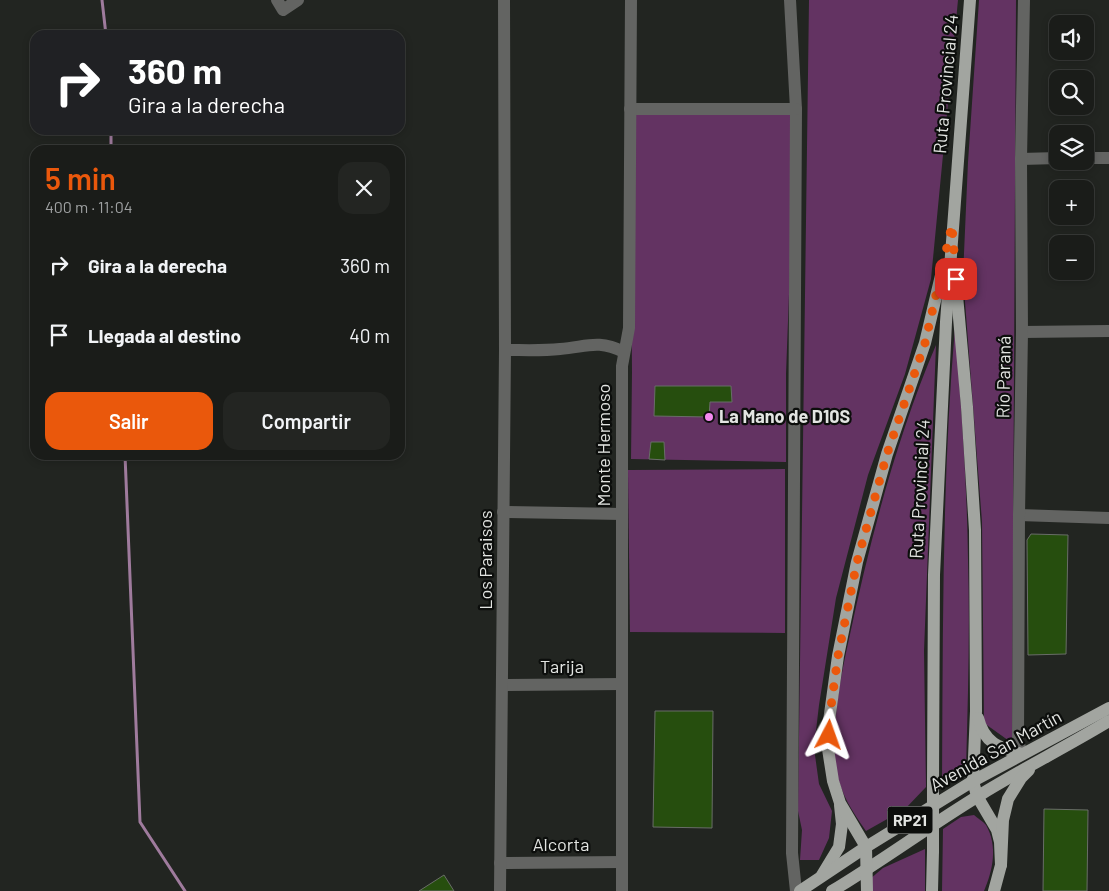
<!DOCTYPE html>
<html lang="es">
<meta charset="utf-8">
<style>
body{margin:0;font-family:Barlow,sans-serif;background:#232522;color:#f1f3f6;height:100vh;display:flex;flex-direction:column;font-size:19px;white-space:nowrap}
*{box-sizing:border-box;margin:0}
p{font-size:16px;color:#9fa1a2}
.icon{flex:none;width:28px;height:28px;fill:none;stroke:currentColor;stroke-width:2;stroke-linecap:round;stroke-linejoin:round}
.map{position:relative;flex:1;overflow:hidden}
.panel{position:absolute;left:30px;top:145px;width:375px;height:315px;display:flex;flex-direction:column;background:#1a1c19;border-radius:15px;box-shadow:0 2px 8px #0003,0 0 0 1px #383a38}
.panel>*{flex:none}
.top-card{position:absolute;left:30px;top:30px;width:375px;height:105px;border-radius:15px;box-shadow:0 2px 8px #0003,0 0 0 1px #383a38;background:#202124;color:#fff;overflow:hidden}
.fabs{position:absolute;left:1049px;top:15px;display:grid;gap:10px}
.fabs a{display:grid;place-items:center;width:45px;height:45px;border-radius:10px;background:#1a1c19;box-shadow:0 2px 8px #0003,0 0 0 1px #383a38;font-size:25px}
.pin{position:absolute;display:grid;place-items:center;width:42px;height:42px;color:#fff;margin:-21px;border-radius:10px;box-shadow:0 2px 8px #0006}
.me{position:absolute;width:55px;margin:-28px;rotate:4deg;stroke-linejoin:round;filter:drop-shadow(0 0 4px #0008)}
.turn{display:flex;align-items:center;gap:18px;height:105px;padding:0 15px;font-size:22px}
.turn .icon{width:65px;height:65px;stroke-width:2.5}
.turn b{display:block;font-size:35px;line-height:42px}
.round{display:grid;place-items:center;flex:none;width:52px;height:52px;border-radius:15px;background:#232522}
.overview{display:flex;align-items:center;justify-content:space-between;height:85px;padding:0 15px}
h1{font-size:30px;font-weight:600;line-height:38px;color:#ea580c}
.action{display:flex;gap:10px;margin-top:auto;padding:10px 15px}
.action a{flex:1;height:58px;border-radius:15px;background:#ea580c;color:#fff;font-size:20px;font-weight:600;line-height:58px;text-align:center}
.action a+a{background:#232522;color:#f1f3f6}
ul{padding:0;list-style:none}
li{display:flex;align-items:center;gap:15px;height:70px;padding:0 15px}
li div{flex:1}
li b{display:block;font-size:19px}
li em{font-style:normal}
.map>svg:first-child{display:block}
</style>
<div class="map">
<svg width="1109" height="891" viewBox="0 0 1109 891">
<rect width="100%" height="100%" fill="#222521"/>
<g fill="#633362">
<polygon points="809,0 958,0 931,279 905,374 868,475 836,598 819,705 814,748 819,784 832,811 829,838 819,860 800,860 802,830 798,811"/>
<polygon points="979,0 1016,0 1012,743 984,723 982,522 963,276 968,162"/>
<polygon points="796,109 786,374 786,462 631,459 632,372 630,113"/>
<path d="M955,327c6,77 12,154 13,232 2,69 0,140 -2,209l-24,14c1,-152 0,-304 13,-455z"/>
<path d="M936,345l-12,306 2,136 -21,22 -39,22c-14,-20 -24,-35 -30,-60 -2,-7 -1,-16 -1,-23 -1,-37 6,-73 14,-109 21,-99 47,-200 87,-294z"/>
<polygon points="785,469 785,633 630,632 628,470"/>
<path d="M974,815c3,3 9,6 12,10 12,21 7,45 -2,66h-42l1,-62 18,-12z"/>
<polygon points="925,849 925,891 872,891 870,879 883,868"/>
</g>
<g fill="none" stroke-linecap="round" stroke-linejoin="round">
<g stroke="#9f7b9d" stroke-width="3">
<polyline points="102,0 106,35"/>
<polyline points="111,130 111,150"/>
<polyline points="125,455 140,822 185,891"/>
</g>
</g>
<g fill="#264e0e" stroke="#696d68">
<polygon points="655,386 731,386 732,402 710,402 709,417 654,416"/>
<polygon points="651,442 664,442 665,460 649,459"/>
<polygon points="1031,534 1068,535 1066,654 1028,655 1027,540"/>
<polygon points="655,711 713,711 712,828 653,827"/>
<polygon points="1044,809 1088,810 1087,891 1043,891"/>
<polygon points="444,875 454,891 419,891"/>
</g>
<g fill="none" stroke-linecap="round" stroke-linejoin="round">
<g stroke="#636462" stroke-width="12">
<polyline points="277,0 283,10 298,0"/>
<polyline points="790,0 796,109 792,853 796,891"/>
<polyline points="630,109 796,109"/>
<polyline points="1085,158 1109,158"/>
<polyline points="1021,159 1058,158"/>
<polyline points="1022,332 1109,331"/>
<path d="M505,350c18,0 37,1 55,-1 27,-2 37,-10 64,3"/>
<polyline points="503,512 622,514"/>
<polyline points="1019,515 1109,518"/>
<polyline points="503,685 622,684"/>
<polyline points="1022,754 1018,741 1019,515 1022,332 1021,159 1024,0"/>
<polyline points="500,863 622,862"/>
<polyline points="500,891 505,350 504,0"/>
<polyline points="622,891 622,366 629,328 631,0"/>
</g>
<g stroke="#a2a5a0" stroke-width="12">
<polyline points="955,273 967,407 975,530 976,711 973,781 977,796 997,830 1000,842 1001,865"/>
<path d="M978,718c6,25 21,30 44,36"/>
<polyline points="933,781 934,575 946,322 970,0"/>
<polyline points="822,875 839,847 842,824 840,805"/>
<polyline points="800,891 866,847 973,781 1109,708"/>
<path d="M832,891c50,-30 97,-65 148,-96 42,-26 86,-48 129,-74"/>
<polyline points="867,891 866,847 840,803 833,781 828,749 829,721 838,656 857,562 887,454 925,343 943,267"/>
<polyline points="932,891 933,851"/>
<polyline points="994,891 1001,865 1003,820 1008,799 1021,778 1029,770"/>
</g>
<polyline stroke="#a2a5a0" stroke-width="12" points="933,851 933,781"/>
</g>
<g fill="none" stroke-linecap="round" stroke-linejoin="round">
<polyline stroke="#ea580c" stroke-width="9" stroke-dasharray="0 16.2" points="829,735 829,721 838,656 857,562 887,454 925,343 952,225 956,279"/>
</g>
<circle fill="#f489f0" stroke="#0c0e0c" stroke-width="2" cx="709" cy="417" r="5"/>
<g text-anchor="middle" stroke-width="4.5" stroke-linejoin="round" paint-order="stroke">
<rect fill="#0c0e0c" stroke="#a2a4a2" stroke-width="1" x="887.5" y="806.5" width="45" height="27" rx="4"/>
<g font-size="16" font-weight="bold" fill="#e3e5e2">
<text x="910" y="826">RP21</text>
</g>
<g font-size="18" fill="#e3e5e2" stroke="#0c0e0c">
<text transform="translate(946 84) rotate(-85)" y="6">Ruta Provincial 24</text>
<text transform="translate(1004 377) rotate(-89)" y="6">Río Paraná</text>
<text transform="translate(604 445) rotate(-90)" y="6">Monte Hermoso</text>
<text transform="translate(920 489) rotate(-87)" y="6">Ruta Provincial 24</text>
<text transform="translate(486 560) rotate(-90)" y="6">Los Paraisos</text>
<text x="562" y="673">Tarija</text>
<text transform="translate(996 751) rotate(-29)" y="6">Avenida San Martín</text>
<text x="561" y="851">Alcorta</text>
</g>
<g font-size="18" font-weight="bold" fill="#e3e5e2" stroke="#0c0e0c" text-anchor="start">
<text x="719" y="423">La Mano de D10S</text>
</g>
</g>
</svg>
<div class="fabs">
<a><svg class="icon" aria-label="sound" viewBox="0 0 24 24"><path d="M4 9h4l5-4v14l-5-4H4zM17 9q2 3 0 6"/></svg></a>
<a><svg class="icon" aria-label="search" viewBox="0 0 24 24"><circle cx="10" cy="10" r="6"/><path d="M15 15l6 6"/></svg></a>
<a><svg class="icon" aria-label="layers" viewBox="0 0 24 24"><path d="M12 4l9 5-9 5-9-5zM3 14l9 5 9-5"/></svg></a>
<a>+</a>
<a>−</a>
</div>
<div class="pin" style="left:956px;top:279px;background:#d93025"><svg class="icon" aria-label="arrive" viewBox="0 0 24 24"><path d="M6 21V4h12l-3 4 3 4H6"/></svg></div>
<svg class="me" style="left:829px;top:735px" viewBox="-20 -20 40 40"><path d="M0-17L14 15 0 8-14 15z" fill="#ea580c" stroke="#fff" stroke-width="4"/></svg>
<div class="top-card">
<div class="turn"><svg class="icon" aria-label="right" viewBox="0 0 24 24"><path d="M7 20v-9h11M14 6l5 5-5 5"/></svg><div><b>360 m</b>Gira a la derecha</div></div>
</div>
<section class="panel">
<div class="overview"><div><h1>5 min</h1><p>400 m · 11:04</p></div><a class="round"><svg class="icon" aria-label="close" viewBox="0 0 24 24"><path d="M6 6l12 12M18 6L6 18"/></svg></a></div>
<ul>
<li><svg class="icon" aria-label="right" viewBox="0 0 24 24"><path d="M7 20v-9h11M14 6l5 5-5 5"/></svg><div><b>Gira a la derecha</b></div><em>360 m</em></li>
<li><svg class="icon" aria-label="arrive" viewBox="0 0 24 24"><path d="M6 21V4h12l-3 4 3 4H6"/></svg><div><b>Llegada al destino</b></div><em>40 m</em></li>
</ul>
<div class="action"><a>Salir</a><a>Compartir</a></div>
</section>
</div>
